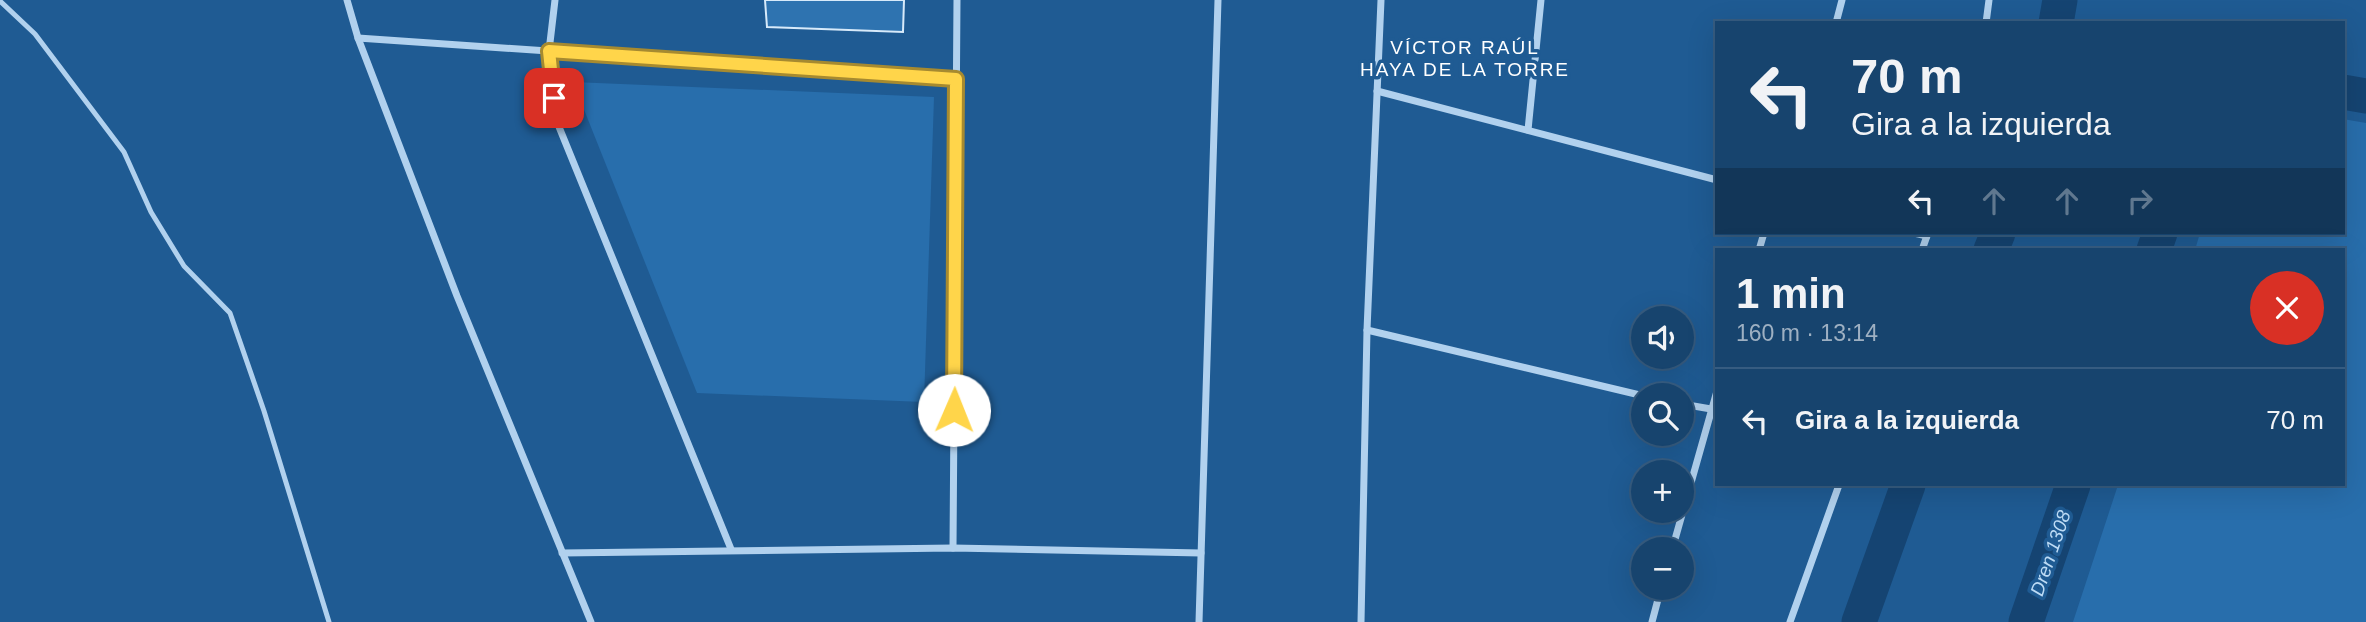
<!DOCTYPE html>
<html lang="es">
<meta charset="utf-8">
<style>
body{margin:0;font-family:Arial,sans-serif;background:#204b73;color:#f1f3f6;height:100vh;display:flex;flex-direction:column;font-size:26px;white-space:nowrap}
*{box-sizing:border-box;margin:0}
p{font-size:23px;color:#9eb0c2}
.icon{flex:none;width:38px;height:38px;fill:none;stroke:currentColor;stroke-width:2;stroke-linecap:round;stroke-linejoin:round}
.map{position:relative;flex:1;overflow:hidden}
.sheet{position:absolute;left:1715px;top:248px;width:630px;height:238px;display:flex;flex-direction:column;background:#17446e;border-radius:0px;box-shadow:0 7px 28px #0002,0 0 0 2px #365c81}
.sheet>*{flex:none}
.guide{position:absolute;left:1715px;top:21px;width:630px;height:214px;border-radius:0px;box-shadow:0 7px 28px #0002,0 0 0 2px #365c81;background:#17446e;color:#f1f3f6;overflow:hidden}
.buttons{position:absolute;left:1631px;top:306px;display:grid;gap:14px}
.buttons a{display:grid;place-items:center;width:63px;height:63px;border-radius:50%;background:#17446e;box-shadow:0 7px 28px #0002,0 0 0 2px #365c81;font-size:35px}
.pin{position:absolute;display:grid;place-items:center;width:60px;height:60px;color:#fff;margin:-30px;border-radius:14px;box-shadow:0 4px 10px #0006}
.me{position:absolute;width:77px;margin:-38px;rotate:1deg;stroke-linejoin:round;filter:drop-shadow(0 0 5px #0008)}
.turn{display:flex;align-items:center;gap:24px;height:147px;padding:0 21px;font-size:32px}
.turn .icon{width:91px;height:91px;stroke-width:2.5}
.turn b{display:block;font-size:49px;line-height:60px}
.lanes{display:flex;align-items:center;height:66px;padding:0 21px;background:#0003;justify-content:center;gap:35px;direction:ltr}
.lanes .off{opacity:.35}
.round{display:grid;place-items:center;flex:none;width:74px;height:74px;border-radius:37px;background:#204b73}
.summary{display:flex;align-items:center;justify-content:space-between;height:119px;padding:0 21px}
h1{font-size:42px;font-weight:800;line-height:52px}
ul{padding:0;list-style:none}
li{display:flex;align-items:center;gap:21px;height:105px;padding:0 21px;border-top:2px solid #365c81}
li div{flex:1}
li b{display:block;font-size:26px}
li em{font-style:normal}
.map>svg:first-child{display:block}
</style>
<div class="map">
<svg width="2366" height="622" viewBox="0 0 2366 622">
<rect width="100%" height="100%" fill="#1f5b93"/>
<g fill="#286eac">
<polygon points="573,82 934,97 924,402 697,393"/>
<polygon points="2343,119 2366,123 2366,622 2073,622 2118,485 2343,485 2343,250 2195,250 2200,233 2343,233"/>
</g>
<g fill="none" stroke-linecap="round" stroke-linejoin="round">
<g stroke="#154472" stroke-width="35">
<polyline points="2056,23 2060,0"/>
<polyline points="2343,92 2366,96"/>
<polyline points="1991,250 1998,233"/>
<polyline points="2154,250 2160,233"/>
<polyline points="1859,622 1908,485"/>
<polyline points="2026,622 2073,485"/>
</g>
</g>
<polygon fill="#2e73b0" stroke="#d7eafa" stroke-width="2" points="765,0 904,0 903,32 767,27"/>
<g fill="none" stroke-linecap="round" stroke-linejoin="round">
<polyline stroke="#b1d1ee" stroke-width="5" points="0,1 35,34 124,152 151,212 184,266 230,313 264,411 329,622"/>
<g stroke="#b1d1ee" stroke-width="7">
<polyline points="347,0 358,38 457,296 591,622"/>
<polyline points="555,0 549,51 557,122 731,549"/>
<polyline points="1836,23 1842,0"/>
<polyline points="1986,23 1989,0"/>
<polyline points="358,38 956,79"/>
<polyline points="1377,91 1717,180"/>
<polyline points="1528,130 1541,0"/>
<polyline points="1914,233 1927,236"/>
<polyline points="1759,250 1764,233"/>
<polyline points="1922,250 1928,233"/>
<polyline points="1367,330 1644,396"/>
<polyline points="1682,404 1711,409"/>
<polyline points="953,548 957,0"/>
<polyline points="1672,550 1717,391"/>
<polyline points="562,553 953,548 1201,553"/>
<polyline points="1199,622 1218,0"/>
<polyline points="1361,622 1367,330 1381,0"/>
<polyline points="1652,622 1661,588"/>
<polyline points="1790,622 1839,485"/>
</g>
</g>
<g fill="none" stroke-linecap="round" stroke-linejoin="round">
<defs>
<polyline id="route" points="554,98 549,51 956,79 954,410"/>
</defs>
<use href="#route" stroke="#a68a30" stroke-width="18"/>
<use href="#route" stroke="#ffd54a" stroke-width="12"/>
</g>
<g text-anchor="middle" stroke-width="7" stroke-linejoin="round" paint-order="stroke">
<g font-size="19" letter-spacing="2" fill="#fff" stroke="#1f5b93">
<text x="1465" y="54">VÍCTOR RAÚL<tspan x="1465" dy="22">HAYA DE LA TORRE</tspan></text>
</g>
<g font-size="19" font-style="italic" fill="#bddbf5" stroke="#1f5b93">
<text transform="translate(2050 553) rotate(-71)" y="7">Dren 1308</text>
</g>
</g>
</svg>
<div class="buttons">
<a><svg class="icon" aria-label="sound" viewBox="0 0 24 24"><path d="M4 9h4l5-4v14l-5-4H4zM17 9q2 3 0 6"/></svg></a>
<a><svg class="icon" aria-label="search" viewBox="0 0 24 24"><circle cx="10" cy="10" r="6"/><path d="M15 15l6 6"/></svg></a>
<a>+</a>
<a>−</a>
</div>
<div class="pin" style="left:554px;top:98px;background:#d93025"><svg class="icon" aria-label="arrive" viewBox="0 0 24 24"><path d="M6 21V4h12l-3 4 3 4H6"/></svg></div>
<svg class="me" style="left:954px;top:410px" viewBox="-20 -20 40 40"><circle r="19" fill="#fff"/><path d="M0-13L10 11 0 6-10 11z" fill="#ffd54a"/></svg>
<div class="guide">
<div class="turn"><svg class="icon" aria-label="left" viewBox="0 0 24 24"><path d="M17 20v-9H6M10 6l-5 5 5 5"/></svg><div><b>70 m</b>Gira a la izquierda</div></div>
<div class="lanes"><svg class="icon" aria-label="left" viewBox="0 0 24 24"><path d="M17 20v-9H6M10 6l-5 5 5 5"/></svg><svg class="icon off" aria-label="ahead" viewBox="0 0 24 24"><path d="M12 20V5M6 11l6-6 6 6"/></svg><svg class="icon off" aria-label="ahead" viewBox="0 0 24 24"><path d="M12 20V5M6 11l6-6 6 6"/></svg><svg class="icon off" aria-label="right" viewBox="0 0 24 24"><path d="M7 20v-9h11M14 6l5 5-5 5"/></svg></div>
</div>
<section class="sheet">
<div class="summary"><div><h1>1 min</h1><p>160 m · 13:14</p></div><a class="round" style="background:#d93025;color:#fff"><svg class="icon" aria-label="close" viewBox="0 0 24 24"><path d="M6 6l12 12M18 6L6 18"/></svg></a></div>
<ul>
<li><svg class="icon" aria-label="left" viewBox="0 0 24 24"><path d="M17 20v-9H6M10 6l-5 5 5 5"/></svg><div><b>Gira a la izquierda</b></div><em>70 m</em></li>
</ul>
</section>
</div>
